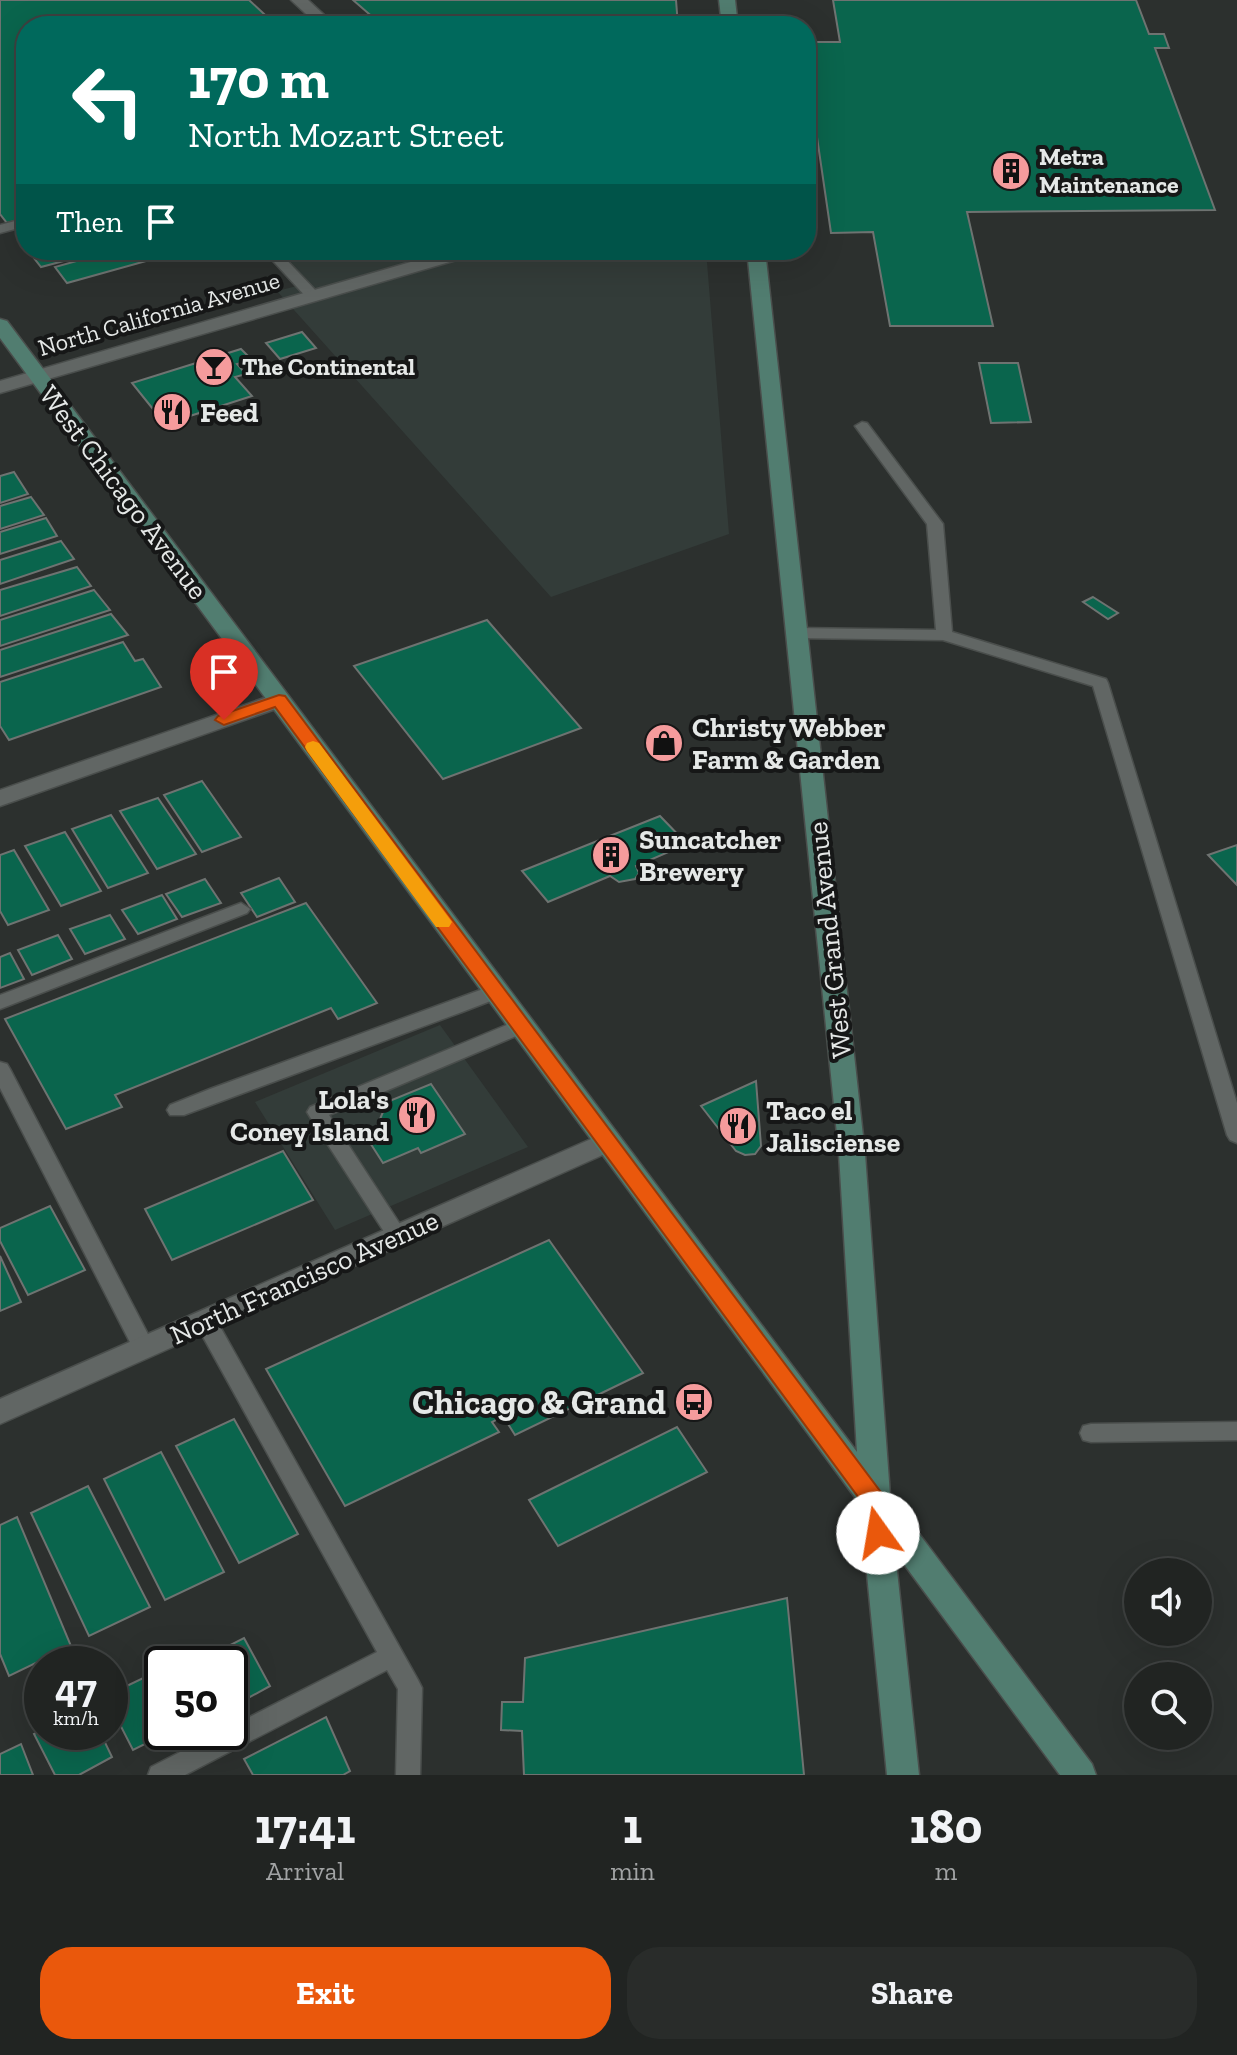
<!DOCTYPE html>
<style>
body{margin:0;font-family:"Zilla Slab",serif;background:#292c2a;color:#f1f3f6;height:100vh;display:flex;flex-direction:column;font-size:30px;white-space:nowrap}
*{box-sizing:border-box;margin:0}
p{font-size:26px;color:#a2a4a5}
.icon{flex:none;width:44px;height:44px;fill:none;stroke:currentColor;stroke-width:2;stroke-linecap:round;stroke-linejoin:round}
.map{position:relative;height:1775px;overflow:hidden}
.sheet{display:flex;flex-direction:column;background:#212422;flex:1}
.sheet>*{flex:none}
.guide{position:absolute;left:16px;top:16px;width:800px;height:244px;border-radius:32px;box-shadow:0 8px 32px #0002,0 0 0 2px #3e4140;background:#00695c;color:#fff;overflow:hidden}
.controls{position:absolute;left:1124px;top:1558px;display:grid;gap:16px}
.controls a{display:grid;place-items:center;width:88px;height:88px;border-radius:50%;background:#212422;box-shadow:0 8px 32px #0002,0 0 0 2px #3e4140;font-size:40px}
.speed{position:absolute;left:24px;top:1646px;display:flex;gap:16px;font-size:40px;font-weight:700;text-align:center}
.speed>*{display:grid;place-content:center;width:104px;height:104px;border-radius:50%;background:#212422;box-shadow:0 8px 32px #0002,0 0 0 2px #3e4140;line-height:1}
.speed small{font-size:20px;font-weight:400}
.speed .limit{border:4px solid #111;border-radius:12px;background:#fff;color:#111}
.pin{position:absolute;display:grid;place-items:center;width:68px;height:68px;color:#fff;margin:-82px -34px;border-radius:50% 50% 50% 0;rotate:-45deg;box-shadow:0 0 8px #0007}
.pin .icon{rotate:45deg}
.me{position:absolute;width:88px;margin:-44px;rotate:347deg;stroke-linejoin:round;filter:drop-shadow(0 0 6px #0008)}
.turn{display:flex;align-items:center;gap:28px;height:168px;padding:0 40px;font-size:36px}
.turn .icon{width:104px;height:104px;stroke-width:2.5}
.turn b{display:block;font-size:56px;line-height:68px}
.then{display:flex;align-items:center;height:76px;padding:0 40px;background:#0003;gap:16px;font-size:30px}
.eta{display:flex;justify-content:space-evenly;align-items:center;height:136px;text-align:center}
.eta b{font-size:48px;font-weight:700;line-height:56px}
.action{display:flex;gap:16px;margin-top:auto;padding:16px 40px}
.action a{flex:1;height:92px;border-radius:32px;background:#ea580c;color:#fff;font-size:32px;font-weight:700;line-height:92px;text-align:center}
.action a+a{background:#292c2a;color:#f1f3f6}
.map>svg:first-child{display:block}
</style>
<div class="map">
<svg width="1237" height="1775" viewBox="0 0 1237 1775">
<rect width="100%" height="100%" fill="#2c302e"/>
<g fill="#333c39">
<polygon points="270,250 706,250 729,534 551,597 277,291 301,285"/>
<polygon points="440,1025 528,1147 335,1230 255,1102"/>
</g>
<g fill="#0a654d" stroke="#6e7371" stroke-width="2">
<polygon points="0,0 249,0 277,26 26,26 26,218 7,223 0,214"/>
<polygon points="353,0 676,0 678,26 383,26"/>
<polygon points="833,0 1136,0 1149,34 1164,34 1169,48 1155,48 1215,210 967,212 993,326 890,326 873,232 831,233 806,62 806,42 840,42"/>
<polygon points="39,250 105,250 41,267 30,253"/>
<polygon points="116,250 150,250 157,258 67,283 55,267"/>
<polygon points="302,332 316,348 280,359 266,343"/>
<polygon points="241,349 252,360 237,364 246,374 235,377 252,396 165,424 132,383"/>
<polygon points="979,363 1018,363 1031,422 991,423"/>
<polygon points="14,472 28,494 0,503 0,476"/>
<polygon points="31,497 44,515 0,529 0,506"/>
<polygon points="46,518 57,536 0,554 0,532"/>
<polygon points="61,541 74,559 0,584 0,560"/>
<polygon points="77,567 91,586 0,616 0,590"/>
<polygon points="94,590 110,610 0,646 0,620"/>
<polygon points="1093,597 1118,613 1108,619 1083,602"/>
<polygon points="111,614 128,635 0,677 0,650"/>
<polygon points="487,620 581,728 443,779 354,666"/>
<polygon points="123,642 135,661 143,659 161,687 9,740 0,726 0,682"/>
<polygon points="202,781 241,837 202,852 164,795"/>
<polygon points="158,798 196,854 157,869 120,811"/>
<polygon points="111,815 148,873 108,888 72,829"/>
<polygon points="660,816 687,844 636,866 639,873 635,879 619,882 610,876 548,902 522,871"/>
<polygon points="65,832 101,891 61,906 25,846"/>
<polygon points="1237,845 1237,885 1208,855"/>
<polygon points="14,850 49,910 8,925 0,911 0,855"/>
<polygon points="279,878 295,902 257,917 241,893"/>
<polygon points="205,879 221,903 182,917 166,894"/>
<polygon points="162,895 177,919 138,934 122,910"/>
<polygon points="306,903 377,1003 338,1019 331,1008 115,1095 122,1107 66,1129 5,1019"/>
<polygon points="110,915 125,939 85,954 70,929"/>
<polygon points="58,935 72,959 32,975 18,950"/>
<polygon points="10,953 24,979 0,988 0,957"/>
<polygon points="756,1081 761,1146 755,1154 745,1155 736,1151 701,1106"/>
<polygon points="431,1084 465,1134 421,1153 418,1148 383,1163 367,1138 379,1134 376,1129 387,1102"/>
<polygon points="283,1151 313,1200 172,1260 145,1209"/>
<polygon points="50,1206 85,1270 28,1295 0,1241 0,1228"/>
<polygon points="549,1240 643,1373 515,1435 503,1416 492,1422 499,1432 345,1506 266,1369"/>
<polygon points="0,1256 21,1302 0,1311"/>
<polygon points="234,1419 298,1534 239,1563 176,1446"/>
<polygon points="677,1427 707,1472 558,1546 529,1500"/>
<polygon points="161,1452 224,1572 165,1600 104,1479"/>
<polygon points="88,1486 150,1607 89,1636 31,1513"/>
<polygon points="17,1517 71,1646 9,1676 0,1654 0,1525"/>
<polygon points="787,1598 804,1775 524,1775 522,1731 501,1730 502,1702 523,1702 525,1658"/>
<polygon points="244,1638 270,1686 230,1708 230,1664 193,1664"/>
<polygon points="162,1669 162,1732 169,1732 133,1750 110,1705 110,1694"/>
<polygon points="326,1717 350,1771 343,1775 253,1775 244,1759"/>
<polygon points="42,1730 100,1732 112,1757 79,1775 55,1775 34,1734"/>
<polygon points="21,1744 33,1775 0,1775 0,1754"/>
</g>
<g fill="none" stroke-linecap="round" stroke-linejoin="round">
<defs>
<g id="service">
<polygon points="26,218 26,226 0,233 0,225"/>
<polygon points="263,250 277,250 318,293 318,299 308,299"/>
<polygon points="862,422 867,423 943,524 952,632 1106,679 1108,683 1237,1103 1237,1143 1230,1140 1227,1135 1093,686 943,640 797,638 789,633 797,628 936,630 927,524 855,426"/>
<polygon points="241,903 250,909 247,913 0,1009 0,995"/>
<polygon points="494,985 501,987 503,992 501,997 462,1012 184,1115 170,1115 167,1110 170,1105 210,1089"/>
<polygon points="521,1019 528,1021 531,1026 528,1031 329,1115 407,1235 404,1241 397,1243 390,1241 310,1117 307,1112 310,1107"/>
<polygon points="0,1062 7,1064 10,1069 152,1342 155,1348 152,1354 144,1357 136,1354 0,1088"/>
<polygon points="205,1311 213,1314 418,1680 422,1688 420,1775 396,1775 398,1689 387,1670 185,1775 148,1775 151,1767 219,1732 230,1732 230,1727 377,1652 197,1326 194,1320 197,1314"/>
<polygon points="1237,1422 1237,1440 1091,1442 1083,1440 1080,1433 1083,1426 1091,1424"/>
</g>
<g id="minor">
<polygon points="291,0 308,0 336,26 319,26"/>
<polygon points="279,693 287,695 290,700 287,705 0,806 0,790"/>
<polygon points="607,1132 616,1135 620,1142 616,1149 0,1424 0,1399"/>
</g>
<polygon id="tertiary" points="452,250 480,250 477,254 0,393 0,381"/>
<g id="secondary">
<polygon points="719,0 735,0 738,26 722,26"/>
<polygon points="747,250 765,250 865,1154 890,1495 1092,1764 1096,1775 1060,1775 895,1552 919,1775 887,1775 860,1504 0,338 0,319 7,321 857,1452 839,1154"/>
</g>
</defs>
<use href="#service" stroke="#4a4e4c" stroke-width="3"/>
<use href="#minor" stroke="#4a4e4c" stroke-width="3"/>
<use href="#tertiary" stroke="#4a4e4c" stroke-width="3"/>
<use href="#secondary" stroke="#4a4e4c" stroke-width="3"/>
<use href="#service" fill="#616664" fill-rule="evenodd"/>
<use href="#minor" fill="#616664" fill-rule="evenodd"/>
<use href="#tertiary" fill="#616664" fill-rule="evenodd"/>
<use href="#secondary" fill="#517d70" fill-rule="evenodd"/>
</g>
<polygon fill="#ea580c" stroke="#983908" stroke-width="2" points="279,695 285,696 883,1495 890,1533 886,1540 878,1543 870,1540 864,1505 275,707 224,725 215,720 218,716"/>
<polygon fill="#f59e0b" points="313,741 319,743 449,918 452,922 449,927 436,927 307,751 305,747 307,743"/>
<defs>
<symbol id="building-disc" viewBox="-11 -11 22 22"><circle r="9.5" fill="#f59b9c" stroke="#161717"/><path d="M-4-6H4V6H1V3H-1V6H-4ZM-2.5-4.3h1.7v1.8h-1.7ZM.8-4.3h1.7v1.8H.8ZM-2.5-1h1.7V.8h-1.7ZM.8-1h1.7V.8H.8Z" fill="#111"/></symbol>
<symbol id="bar-disc" viewBox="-11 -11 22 22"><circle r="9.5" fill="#f59b9c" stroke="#161717"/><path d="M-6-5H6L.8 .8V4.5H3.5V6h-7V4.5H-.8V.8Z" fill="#111"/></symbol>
<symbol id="restaurant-disc" viewBox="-11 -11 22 22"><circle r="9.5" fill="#f59b9c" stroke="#161717"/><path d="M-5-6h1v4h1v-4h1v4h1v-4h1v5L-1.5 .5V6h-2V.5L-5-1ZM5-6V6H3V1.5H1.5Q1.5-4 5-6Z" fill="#111"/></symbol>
<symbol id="shop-disc" viewBox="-11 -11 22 22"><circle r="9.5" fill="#f59b9c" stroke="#161717"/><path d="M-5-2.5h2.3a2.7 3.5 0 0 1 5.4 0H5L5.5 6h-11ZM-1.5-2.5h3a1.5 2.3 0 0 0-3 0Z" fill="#111"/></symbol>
<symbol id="bus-disc" viewBox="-11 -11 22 22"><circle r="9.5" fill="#f59b9c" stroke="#161717"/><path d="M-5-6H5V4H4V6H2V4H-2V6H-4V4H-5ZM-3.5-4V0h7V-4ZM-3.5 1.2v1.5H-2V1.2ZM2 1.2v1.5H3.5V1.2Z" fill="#111"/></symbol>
</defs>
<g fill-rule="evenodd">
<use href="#building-disc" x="989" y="149" width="44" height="44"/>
<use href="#bar-disc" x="192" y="345" width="44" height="44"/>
<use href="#restaurant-disc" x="150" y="390" width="44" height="44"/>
<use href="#shop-disc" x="642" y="721" width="44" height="44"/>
<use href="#building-disc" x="589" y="833" width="44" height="44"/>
<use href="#restaurant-disc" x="395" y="1093" width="44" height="44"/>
<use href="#restaurant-disc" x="716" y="1104" width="44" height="44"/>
<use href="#bus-disc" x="672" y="1380" width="44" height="44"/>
</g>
<g text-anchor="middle" stroke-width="8" stroke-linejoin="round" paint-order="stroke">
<g font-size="24" font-weight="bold" fill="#e5e8e7" stroke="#161717" text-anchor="start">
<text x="1039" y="165">Metra<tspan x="1039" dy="28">Maintenance</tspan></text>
<text x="242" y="375">The Continental</text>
</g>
<g font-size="24" fill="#e5e8e7" stroke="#161717">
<text transform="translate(159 314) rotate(-16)" y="8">North California Avenue</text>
</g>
<g font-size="28" font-weight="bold" fill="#e5e8e7" stroke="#161717" text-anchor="start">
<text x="200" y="422">Feed</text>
<text x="692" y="737">Christy Webber<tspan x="692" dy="32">Farm &amp; Garden</tspan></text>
<text x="639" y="849">Suncatcher<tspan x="639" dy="32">Brewery</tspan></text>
<text x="389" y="1109" text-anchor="end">Lola's<tspan x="389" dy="32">Coney Island</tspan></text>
<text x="766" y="1120">Taco el<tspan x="766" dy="32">Jalisciense</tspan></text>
</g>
<g font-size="28" fill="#e5e8e7" stroke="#161717">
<text transform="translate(124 492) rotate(53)" y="10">West Chicago Avenue</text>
<text transform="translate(829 940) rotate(-96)" y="10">West Grand Avenue</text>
<text transform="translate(304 1277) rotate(-24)" y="10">North Francisco Avenue</text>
</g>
<g font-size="34" font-weight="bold" fill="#e5e8e7" stroke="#161717" text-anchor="end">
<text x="666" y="1414">Chicago &amp; Grand</text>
</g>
</g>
</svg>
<div class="controls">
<a><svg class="icon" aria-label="sound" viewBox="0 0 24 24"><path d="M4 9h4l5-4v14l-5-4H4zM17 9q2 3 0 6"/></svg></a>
<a><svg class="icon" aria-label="search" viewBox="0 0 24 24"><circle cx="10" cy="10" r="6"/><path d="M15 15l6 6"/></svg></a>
</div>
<div class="speed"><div>47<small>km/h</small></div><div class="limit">50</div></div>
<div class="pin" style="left:224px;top:720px;background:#d93025"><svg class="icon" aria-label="arrive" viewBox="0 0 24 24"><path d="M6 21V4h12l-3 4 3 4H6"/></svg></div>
<svg class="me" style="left:878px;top:1533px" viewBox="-20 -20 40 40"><circle r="19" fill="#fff"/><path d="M0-13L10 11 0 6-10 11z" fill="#ea580c"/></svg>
<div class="guide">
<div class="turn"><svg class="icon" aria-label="left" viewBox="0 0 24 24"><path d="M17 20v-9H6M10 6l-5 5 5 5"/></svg><div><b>170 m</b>North Mozart Street</div></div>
<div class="then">Then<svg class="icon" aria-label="arrive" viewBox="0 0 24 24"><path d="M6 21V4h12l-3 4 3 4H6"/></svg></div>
</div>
</div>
<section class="sheet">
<div class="eta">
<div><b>17:41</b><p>Arrival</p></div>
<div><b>1</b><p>min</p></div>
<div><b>180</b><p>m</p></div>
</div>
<div class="action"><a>Exit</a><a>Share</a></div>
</section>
